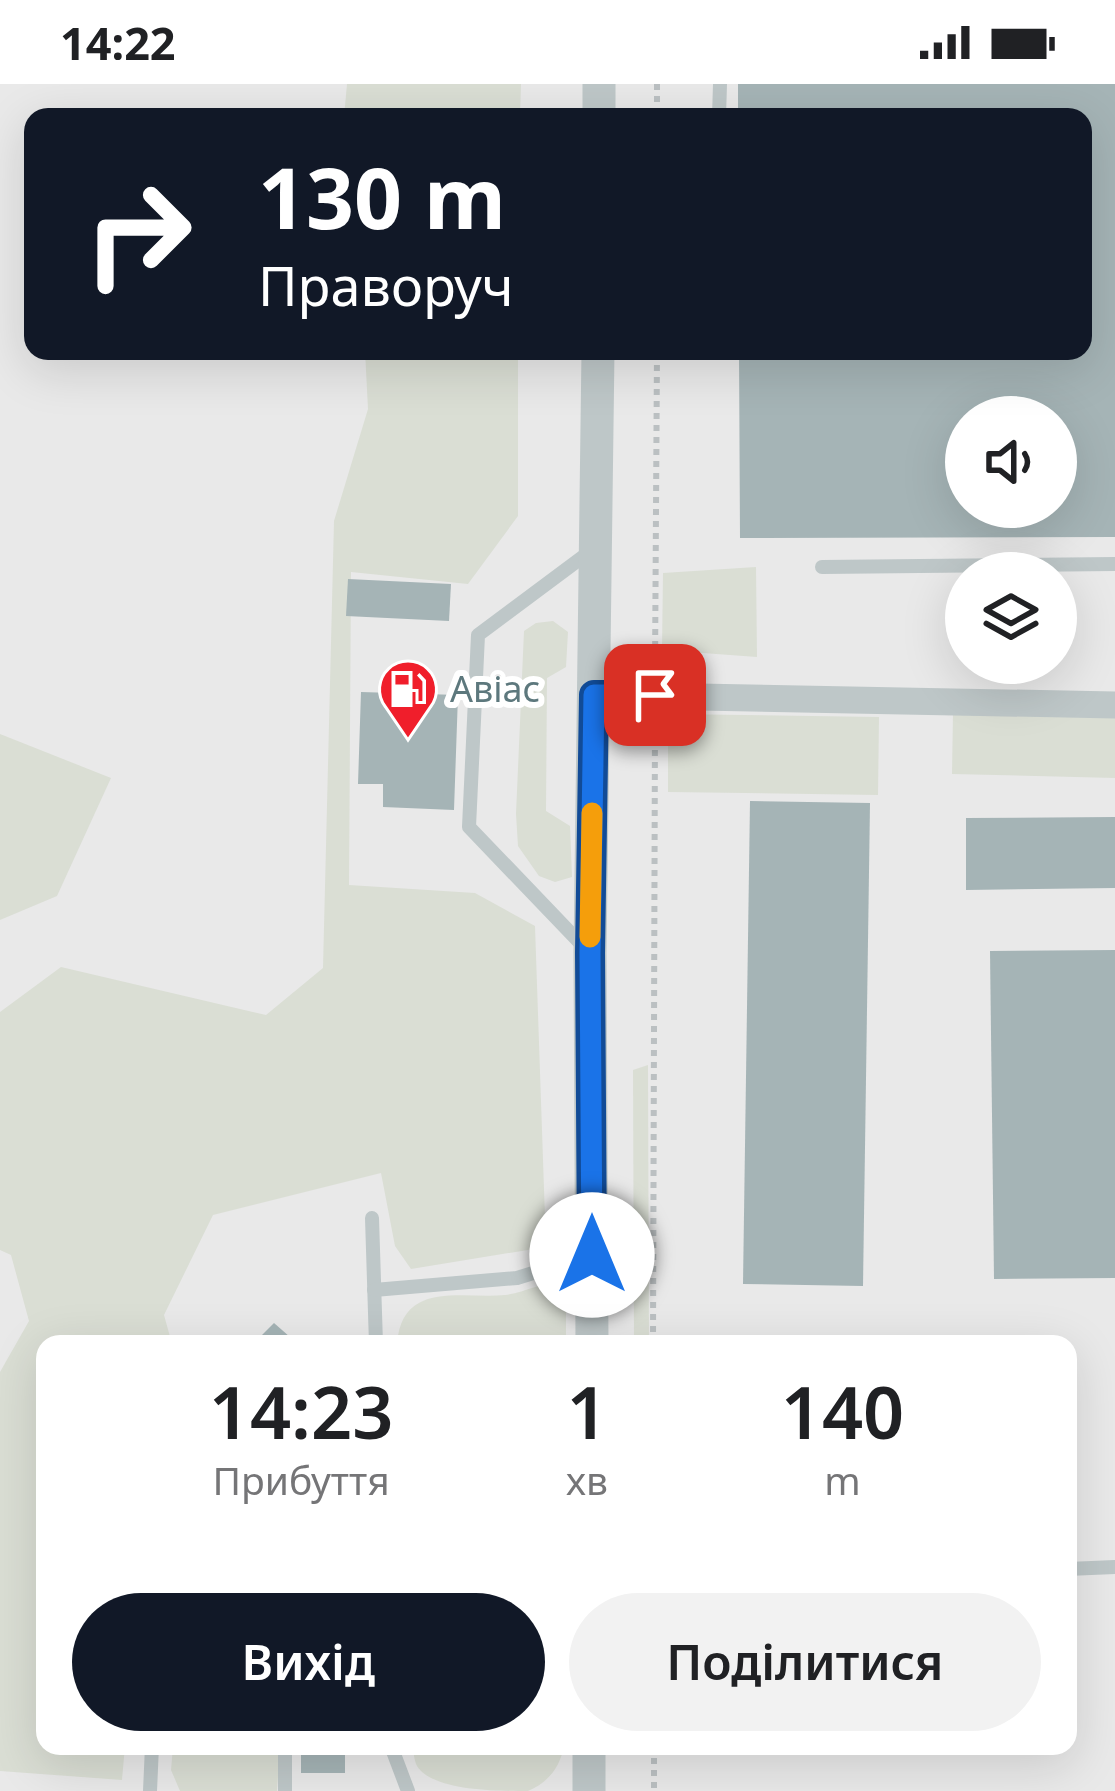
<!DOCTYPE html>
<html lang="uk">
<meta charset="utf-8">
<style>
body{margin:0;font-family:"Noto Sans",sans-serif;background:#f2f2f2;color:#202124;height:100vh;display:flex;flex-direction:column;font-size:45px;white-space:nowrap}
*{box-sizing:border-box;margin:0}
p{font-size:39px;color:#757577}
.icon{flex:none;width:66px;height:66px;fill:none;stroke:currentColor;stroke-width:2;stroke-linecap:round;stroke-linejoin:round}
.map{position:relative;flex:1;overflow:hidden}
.drawer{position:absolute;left:36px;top:1251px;width:1041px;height:420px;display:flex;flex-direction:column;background:#fff;border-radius:24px;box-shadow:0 12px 48px #0002}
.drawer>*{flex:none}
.hud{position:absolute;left:24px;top:24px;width:1068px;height:252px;border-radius:24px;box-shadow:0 12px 48px #0002;background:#111827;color:#fff;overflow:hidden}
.buttons{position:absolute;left:945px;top:312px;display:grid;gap:24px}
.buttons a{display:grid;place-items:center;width:132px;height:132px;border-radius:50%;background:#fff;box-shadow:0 12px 48px #0002;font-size:60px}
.pin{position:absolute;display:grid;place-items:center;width:102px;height:102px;color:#fff;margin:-51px;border-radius:24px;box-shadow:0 6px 18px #0006}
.me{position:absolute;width:132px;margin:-66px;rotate:0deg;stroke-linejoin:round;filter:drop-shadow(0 0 9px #0008)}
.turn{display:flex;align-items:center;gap:42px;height:252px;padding:0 36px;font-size:54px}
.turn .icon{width:156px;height:156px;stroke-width:2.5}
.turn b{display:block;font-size:84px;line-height:102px}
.eta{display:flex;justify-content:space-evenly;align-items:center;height:204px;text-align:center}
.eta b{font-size:72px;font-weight:600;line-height:84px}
.cta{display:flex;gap:24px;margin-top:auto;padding:24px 36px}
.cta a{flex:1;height:138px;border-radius:72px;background:#111827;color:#fff;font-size:48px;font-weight:600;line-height:138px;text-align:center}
.cta a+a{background:#f2f2f2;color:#202124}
.status{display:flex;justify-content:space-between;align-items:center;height:84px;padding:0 60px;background:#fff;direction:ltr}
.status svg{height:33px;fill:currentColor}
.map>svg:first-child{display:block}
</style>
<div class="status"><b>14:22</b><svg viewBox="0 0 49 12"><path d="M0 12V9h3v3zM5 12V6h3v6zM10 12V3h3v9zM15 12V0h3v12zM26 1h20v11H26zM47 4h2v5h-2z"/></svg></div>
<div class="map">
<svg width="1115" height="1707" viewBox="0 0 1115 1707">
<rect width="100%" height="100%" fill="#f8f8f5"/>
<path fill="#e9e9e9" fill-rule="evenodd" d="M0,0h1115v1707h-1115zM33,33h1050v234h-1050zM966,333h90v90h-90zM966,489h90v90h-90zM45,1260h1023v402h-1023z"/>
<g fill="#daded4">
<polygon points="347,0 521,0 520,33 344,33"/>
<polygon points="365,267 518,267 518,432 468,500 351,488 349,801 475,809 535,842 546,1163 411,1185 395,1162 381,1089 213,1131 164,1231 172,1260 45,1260 45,1662 125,1662 122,1696 0,1687 0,1288 29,1237 11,1171 0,1166 0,928 61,883 266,931 323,884 334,437 368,325"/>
<polygon points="756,483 757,573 662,566 663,489"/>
<polygon points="553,537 568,548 566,583 547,594 546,727 570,742 572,793 555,798 539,792 518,762 516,730 524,547 536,539"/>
<polygon points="953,629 1115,633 1115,694 952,690"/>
<polygon points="668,630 879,633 878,711 668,708"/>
<polygon points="0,650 111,694 57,812 0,836"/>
<polygon points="648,981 649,1260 634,1260 633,986"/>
<path d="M561,1197l5,10v53h-169c5,-64 64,-45 108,-49 19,-2 37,-13 56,-14z"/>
<polygon points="173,1662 280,1662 277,1707 180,1707 171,1686"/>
<path d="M412,1662h152c-4,21 -15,36 -36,45 -32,0 -95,0 -111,-25 -3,-6 -3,-13 -5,-20z"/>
</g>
<g fill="#a5b4b6" fill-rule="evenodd">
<path d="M738,0h377v453l-375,1 -1,-187h344v-234h-345zM966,333h90v90h-90z"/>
<polygon points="348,495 451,500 449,537 346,532"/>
<polygon points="361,608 458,611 454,726 383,723 383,700 358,700"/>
<polygon points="750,717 870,719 863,1202 743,1200"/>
<polygon points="1115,733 1115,804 966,806 966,734"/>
<polygon points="1115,866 1115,1194 994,1195 990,867"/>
<polygon points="274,1239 298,1260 266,1260 259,1254"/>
<polygon points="1068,1326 1074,1326 1076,1405 1068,1405"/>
<rect x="301" y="1662" width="44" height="27"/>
</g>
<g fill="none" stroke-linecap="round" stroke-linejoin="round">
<g stroke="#bbc0c2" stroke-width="6" stroke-dasharray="6 6" stroke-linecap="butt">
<polyline points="657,0 657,33"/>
<polyline points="655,587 657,267"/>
<polyline points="653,1260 655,637"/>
<polyline points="654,1662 654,1707"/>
</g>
<g stroke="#bec7c8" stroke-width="14">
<polyline points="719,33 720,0"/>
<polyline points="822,483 1115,480"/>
<polyline points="584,863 469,743 478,551 592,466"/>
<polyline points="372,1134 376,1260"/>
<polyline points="374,1206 517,1194 588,1172"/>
<polyline points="1068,1485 1115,1483"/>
<polyline points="391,1662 408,1707"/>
<polyline points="150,1707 152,1662"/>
<polyline points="285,1707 285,1662"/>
</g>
<polyline stroke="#bec7c8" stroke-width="27" points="594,611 1115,621"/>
<g stroke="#bec7c8" stroke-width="33">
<polyline points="599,0 599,33"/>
<polyline points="592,1260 590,869 598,267"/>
<polyline points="589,1662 589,1707"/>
</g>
</g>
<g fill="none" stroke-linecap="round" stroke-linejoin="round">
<defs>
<polyline id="route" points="592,1171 590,869 594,611 655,611"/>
</defs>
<use href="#route" stroke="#114b97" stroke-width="30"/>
<use href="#route" stroke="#1a73e8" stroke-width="21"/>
<polyline stroke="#f59e0b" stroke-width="21" points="590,853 592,729"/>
</g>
<defs>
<symbol id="fuel-pin" viewBox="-11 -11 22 30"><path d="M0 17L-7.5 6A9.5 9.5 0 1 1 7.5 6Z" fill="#f01e2b" stroke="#fff"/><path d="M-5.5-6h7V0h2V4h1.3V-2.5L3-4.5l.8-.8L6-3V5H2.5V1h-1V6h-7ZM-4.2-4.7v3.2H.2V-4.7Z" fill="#fff"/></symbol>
</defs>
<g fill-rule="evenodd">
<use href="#fuel-pin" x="375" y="572" width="66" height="90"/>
</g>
<g text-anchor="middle" stroke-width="12" stroke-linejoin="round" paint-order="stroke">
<g font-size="36" fill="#5d787d" stroke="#fff" text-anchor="start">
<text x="450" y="618">Авіас</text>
</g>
</g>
</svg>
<div class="buttons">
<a><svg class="icon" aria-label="sound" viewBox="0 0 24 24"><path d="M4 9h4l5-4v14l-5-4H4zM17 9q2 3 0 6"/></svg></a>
<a><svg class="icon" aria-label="layers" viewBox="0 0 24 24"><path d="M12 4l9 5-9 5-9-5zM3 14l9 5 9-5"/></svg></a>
</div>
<div class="pin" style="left:655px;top:611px;background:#d93025"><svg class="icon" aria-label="arrive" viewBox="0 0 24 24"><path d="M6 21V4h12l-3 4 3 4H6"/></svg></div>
<svg class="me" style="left:592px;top:1171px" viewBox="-20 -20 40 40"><circle r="19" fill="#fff"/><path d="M0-13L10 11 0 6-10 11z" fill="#1a73e8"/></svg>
<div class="hud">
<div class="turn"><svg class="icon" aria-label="right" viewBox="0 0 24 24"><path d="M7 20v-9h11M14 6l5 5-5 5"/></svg><div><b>130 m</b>Праворуч</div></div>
</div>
<section class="drawer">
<div class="eta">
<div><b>14:23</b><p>Прибуття</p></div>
<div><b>1</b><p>хв</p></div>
<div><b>140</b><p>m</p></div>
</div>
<div class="cta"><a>Вихід</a><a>Поділитися</a></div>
</section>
</div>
